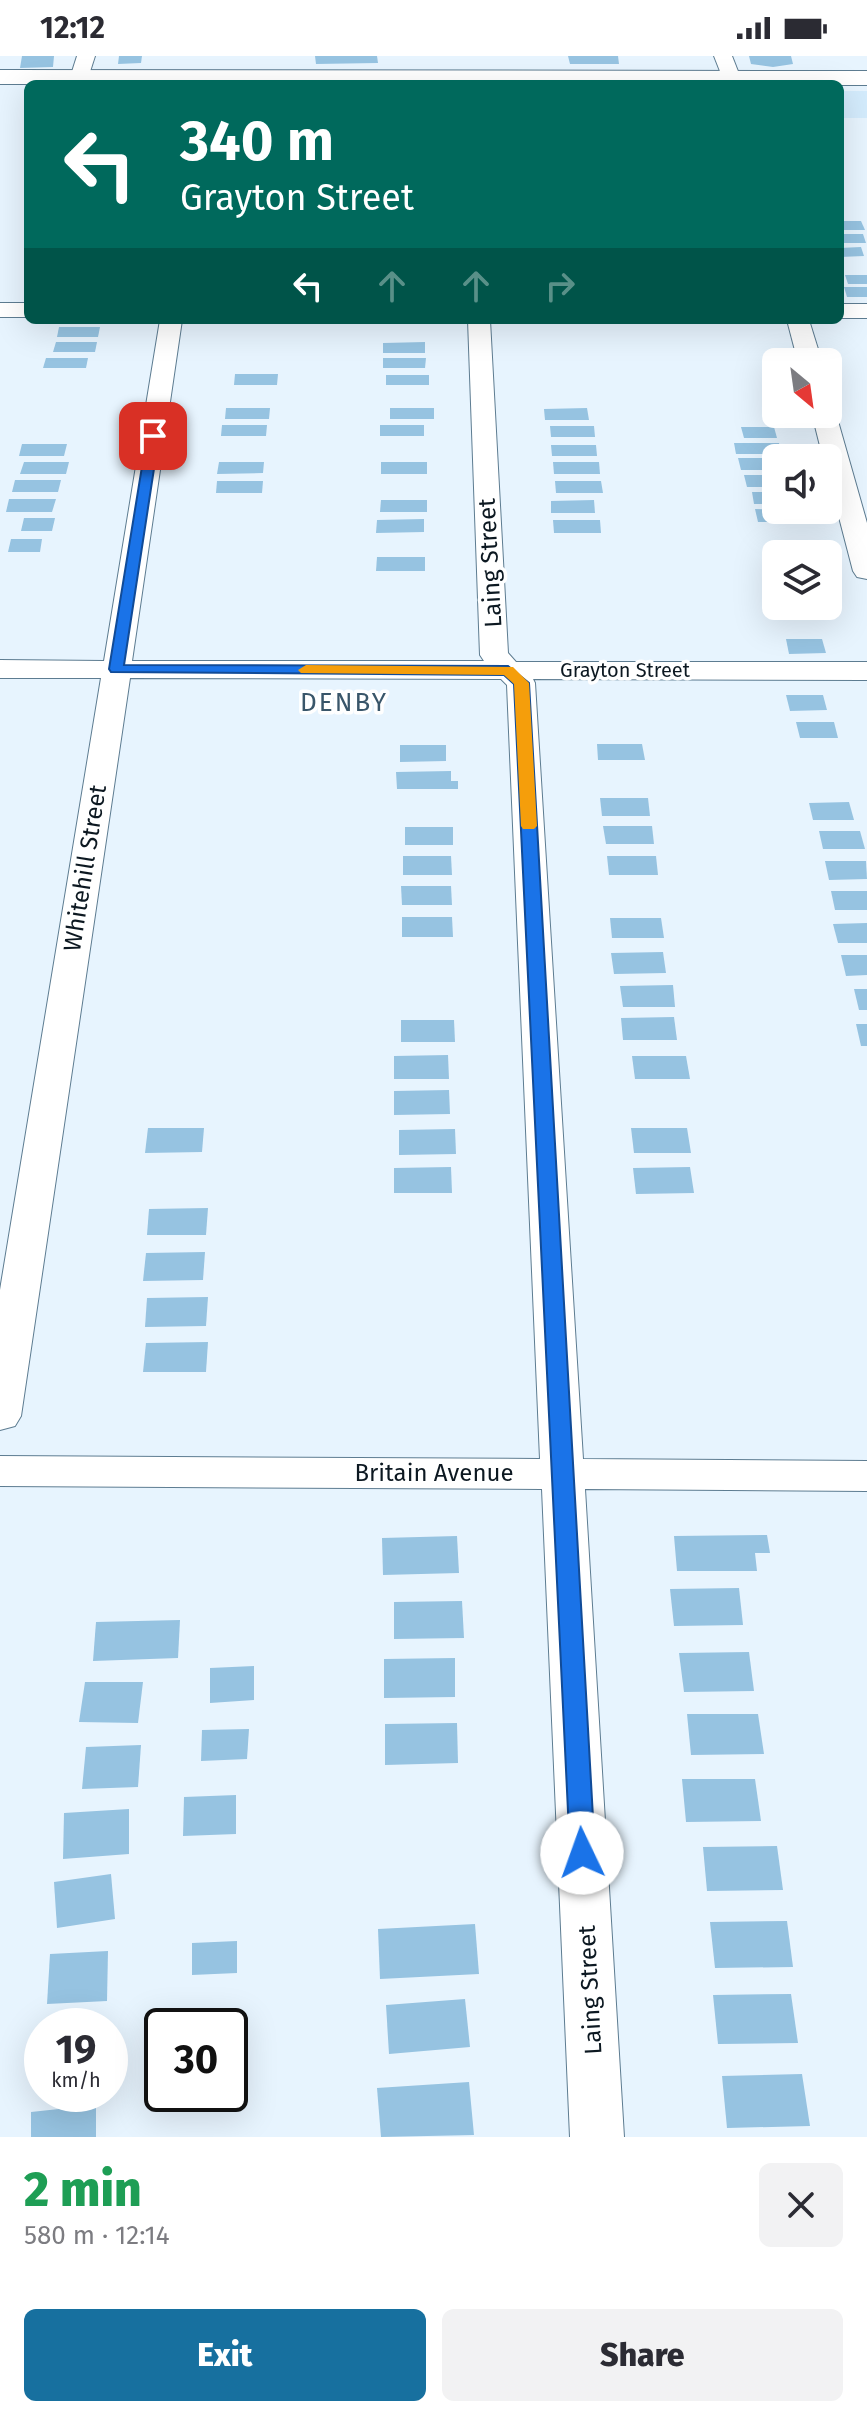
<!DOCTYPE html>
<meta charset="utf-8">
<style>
body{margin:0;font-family:"Fira Sans",sans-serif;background:#f2f2f3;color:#2b2b33;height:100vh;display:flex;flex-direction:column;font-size:30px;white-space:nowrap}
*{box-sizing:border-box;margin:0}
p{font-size:26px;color:#7c7c81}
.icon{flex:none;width:44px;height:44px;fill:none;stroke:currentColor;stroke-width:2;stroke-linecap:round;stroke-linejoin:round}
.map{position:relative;height:2081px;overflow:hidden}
.sheet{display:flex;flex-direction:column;background:#fff;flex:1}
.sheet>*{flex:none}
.guide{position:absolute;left:24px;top:24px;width:820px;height:244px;border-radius:12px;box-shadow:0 8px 32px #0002;background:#00695c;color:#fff;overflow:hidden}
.needle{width:52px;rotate:151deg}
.buttons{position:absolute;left:762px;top:292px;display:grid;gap:16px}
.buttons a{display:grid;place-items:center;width:80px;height:80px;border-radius:12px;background:#fff;box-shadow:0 8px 32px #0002;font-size:40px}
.speed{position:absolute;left:24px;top:1952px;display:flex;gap:16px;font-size:40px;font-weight:700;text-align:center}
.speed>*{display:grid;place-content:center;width:104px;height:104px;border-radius:50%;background:#fff;box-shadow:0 8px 32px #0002;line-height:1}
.speed small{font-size:20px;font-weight:400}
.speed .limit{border:4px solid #111;border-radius:12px;background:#fff;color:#111}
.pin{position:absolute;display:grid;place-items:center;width:68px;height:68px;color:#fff;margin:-34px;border-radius:16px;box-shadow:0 4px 12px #0006}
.me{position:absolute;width:88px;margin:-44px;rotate:357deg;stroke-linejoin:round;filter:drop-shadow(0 0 6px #0008)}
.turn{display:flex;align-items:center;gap:28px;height:168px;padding:0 24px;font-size:36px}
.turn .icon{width:104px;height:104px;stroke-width:2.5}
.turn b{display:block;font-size:56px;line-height:68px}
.lanes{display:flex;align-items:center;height:76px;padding:0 24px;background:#0003;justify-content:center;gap:40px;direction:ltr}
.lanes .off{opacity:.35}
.round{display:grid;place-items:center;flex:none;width:84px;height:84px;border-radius:12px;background:#f2f2f3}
.head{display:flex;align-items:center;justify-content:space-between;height:136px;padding:0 24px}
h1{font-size:48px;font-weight:800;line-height:60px;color:#1e9e55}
.button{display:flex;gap:16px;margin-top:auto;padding:16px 24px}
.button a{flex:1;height:92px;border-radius:12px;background:#17709f;color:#fff;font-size:32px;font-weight:800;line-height:92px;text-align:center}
.button a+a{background:#f2f2f3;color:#2b2b33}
.status{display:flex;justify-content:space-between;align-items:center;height:56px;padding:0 40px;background:#fff;direction:ltr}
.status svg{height:22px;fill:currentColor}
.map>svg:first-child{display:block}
</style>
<div class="status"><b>12:12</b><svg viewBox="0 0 49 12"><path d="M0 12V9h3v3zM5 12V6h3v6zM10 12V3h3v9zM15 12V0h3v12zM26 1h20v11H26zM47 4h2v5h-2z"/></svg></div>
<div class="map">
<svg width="867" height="2081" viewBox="0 0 867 2081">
<rect width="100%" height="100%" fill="#e7f4fe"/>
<rect fill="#d3ebfc" x="840" y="35" width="27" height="27"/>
<g fill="#96c3e1">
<polygon points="22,0 54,0 53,11 20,12"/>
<polygon points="119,0 142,0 141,7 118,8"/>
<polygon points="315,0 377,0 378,7 316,8"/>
<polygon points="568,0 618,0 619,8 570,8"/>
<polygon points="749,0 791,0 793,8 773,11 751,8"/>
<polygon points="840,165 861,165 865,174 840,174"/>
<polygon points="840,178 863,178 866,187 840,187"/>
<polygon points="861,191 864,200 840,201 840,192"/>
<polygon points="845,219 867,219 867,228 848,228"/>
<polygon points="844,231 867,231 867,241 847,241"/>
<polygon points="59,271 100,271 98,281 57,281"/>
<polygon points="56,286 97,286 95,296 53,296"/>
<polygon points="425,286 425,297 383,297 383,287"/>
<polygon points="46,302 88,302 86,312 43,312"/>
<polygon points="383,302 426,302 425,312 383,312"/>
<polygon points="235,318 278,318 277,329 234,329"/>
<rect x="386" y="319" width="43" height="10"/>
<polygon points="226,352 270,352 269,363 225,363"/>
<rect x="390" y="352" width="44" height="11"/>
<polygon points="587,352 589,364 545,364 544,353"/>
<polygon points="222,369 267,369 266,380 221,380"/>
<rect x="380" y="369" width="44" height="11"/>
<polygon points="550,370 594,370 595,381 551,381"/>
<polygon points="741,371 774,371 777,382 744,382"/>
<polygon points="734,387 779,387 781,398 736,398"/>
<polygon points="22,388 67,388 64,400 19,400"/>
<polygon points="551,389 596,389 597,400 552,400"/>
<polygon points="738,402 776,402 776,414 741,414"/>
<polygon points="24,406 69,406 66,418 20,418"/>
<polygon points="219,406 264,406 263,417 217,418"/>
<rect x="381" y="406" width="46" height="12"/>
<polygon points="553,406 599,406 600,418 554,418"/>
<polygon points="744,419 776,419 776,431 747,431"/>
<polygon points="15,424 61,424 58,436 12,436"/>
<polygon points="217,425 263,425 262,437 216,437"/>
<polygon points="555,425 601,425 603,437 556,437"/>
<polygon points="752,436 776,436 776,448 754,448"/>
<polygon points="9,443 56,443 52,456 6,456"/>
<polygon points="381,444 427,444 427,456 380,456"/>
<polygon points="594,444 595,457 551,457 551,445"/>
<polygon points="755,453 802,454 805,466 758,466"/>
<polygon points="24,462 55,462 52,475 21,475"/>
<polygon points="424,463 424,476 376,477 377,464"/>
<polygon points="553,464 600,464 601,477 554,477"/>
<polygon points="11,483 42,483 40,496 8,496"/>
<polygon points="377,501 425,501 425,515 376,515"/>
<polygon points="780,550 815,550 817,558 782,558"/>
<polygon points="786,583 822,583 826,597 789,598"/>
<polygon points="786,639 823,639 827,654 790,655"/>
<polygon points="796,666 834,666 838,682 800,682"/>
<polygon points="597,688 642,688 645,704 598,704"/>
<polygon points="400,689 446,689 446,705 400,706"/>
<polygon points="451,715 451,725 458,725 458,733 397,733 396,716"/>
<polygon points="600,742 648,742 650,760 602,760"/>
<polygon points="849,746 854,764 813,764 809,747"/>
<polygon points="603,770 652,770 654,788 606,788"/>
<rect x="405" y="771" width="48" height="18"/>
<polygon points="819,775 860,775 865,793 823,793"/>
<polygon points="403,800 451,800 452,819 403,819"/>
<polygon points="607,800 656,800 658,819 609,819"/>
<polygon points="825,805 866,805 867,823 829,824"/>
<polygon points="401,830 451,830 452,849 402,849"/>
<polygon points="831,835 867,835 867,854 835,854"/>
<polygon points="402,861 452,861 453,881 402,881"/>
<polygon points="610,862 661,862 664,882 612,882"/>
<polygon points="867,867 867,887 838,887 833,868"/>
<polygon points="663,896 666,917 614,918 611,897"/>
<polygon points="841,899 867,899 867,919 846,920"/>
<polygon points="673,929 675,951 623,951 620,930"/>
<polygon points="854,933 867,933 867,954 859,954"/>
<polygon points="674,961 677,984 623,984 621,962"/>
<polygon points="401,964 454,964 455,986 401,986"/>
<polygon points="856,968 867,968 867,990 861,990"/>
<polygon points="448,999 449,1023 394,1023 394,1000"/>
<polygon points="632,1000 686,1000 690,1023 635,1023"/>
<polygon points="449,1034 450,1058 394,1059 394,1035"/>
<polygon points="148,1072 204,1072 202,1096 145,1097"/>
<polygon points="631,1072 687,1072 691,1097 634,1097"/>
<polygon points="455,1073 456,1098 399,1099 399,1074"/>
<polygon points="451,1111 452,1137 394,1137 394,1112"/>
<polygon points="690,1111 694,1137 636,1138 633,1112"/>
<polygon points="208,1152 206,1179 147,1179 149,1153"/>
<polygon points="205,1196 203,1224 143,1225 146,1197"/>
<polygon points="208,1241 206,1270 145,1271 147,1242"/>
<polygon points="208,1286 206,1316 143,1316 146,1287"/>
<polygon points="767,1479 770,1497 755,1497 757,1515 677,1515 674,1480"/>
<polygon points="457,1480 459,1517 383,1519 382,1482"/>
<polygon points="739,1532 743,1569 674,1570 670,1533"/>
<polygon points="462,1545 464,1582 394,1583 394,1546"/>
<polygon points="180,1564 178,1602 93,1605 96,1566"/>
<polygon points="749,1596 754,1635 684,1636 679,1597"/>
<polygon points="455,1602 455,1641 384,1642 384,1603"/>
<polygon points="254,1610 254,1644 210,1647 210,1612"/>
<polygon points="85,1626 143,1626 138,1667 79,1666"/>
<polygon points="687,1658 758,1658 764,1698 691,1699"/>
<polygon points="457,1667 458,1707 385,1709 385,1668"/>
<polygon points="249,1673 247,1703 201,1705 202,1674"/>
<polygon points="141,1689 138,1731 82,1733 86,1691"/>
<polygon points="682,1723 755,1723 761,1765 686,1766"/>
<polygon points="236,1739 236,1778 183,1780 184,1741"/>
<polygon points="129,1753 129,1798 63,1803 64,1757"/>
<polygon points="777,1790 783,1834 707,1835 703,1791"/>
<polygon points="111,1818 115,1863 57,1872 54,1826"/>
<polygon points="787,1865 793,1911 715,1912 710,1866"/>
<polygon points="475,1868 479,1918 380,1923 378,1873"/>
<polygon points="237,1885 237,1917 192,1919 192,1887"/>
<polygon points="108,1895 107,1945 47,1948 50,1898"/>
<polygon points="791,1938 798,1987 718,1988 713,1939"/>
<polygon points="465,1943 470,1991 389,1998 386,1949"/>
<polygon points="228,1956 230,1970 177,1970 176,1963"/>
<polygon points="42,1976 42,2028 33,2028 36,1977"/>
<polygon points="802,2018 810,2070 727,2072 722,2020"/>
<polygon points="469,2026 474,2079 381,2081 377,2032"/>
<polygon points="96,2049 96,2081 31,2081 31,2056"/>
</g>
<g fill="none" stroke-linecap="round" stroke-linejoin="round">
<defs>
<g id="street">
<polygon points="77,0 95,0 88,22 79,28 70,22"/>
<polygon points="714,0 732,0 743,28 725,28"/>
<rect x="0" y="247" width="28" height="14"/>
<rect x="840" y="248" width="27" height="14"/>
<polygon points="160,264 182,264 132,605 484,605 480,599 468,264 490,264 508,597 516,606 867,606 867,624 533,623 535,627 583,1403 867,1405 867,1435 585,1433 624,2081 570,2081 542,1433 0,1430 0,1400 540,1403 507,629 501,623 130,622 21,1360 15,1370 0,1374 0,1234 101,622 0,622 0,604 104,605"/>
<polygon points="787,264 809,264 822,306 798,306"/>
<polygon points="828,352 836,358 867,467 867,523 857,521 853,515 828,419 828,402 823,402 812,358 828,358"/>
</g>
<polygon id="secondary" points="0,14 867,15 867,29 0,28"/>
</defs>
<use href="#street" stroke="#5d7c91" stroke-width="2"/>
<use href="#secondary" stroke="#5d7c91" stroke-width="2"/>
<use href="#street" fill="#fff" fill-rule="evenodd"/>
<use href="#secondary" fill="#fff" fill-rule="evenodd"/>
</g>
<polygon fill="#1a73e8" stroke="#114b97" stroke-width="2" points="153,377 159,380 124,609 508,610 529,627 595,1797 591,1804 582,1807 573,1804 570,1797 514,628 504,619 111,616 109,613 147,380"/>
<polygon fill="#f59e0b" points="306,609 513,611 529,627 537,770 534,773 523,773 521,770 514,628 504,619 301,617 298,614"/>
<g text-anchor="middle" stroke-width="7" stroke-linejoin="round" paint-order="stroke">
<g font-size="20" fill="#0c1821" stroke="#fff">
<text x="625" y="621">Grayton Street</text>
</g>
<g font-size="24" fill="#0c1821" stroke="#fff">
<text transform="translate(490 507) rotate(-93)" y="8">Laing Street</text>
<text transform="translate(85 812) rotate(-81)" y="8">Whitehill Street</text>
<text x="434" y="1425">Britain Avenue</text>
<text transform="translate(590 1934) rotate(-93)" y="8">Laing Street</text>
</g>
<g font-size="26" letter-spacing="2" fill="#39566a" stroke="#fff">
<text x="344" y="655">DENBY</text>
</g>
</g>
</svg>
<div class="buttons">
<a><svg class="needle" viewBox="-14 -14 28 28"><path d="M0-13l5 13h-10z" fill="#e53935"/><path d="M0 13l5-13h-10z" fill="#7c7c81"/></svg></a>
<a><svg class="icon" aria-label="sound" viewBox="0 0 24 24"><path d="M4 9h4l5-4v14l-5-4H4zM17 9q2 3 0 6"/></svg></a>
<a><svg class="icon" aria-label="layers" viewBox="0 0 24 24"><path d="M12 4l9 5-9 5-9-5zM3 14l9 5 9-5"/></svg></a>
</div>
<div class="speed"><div>19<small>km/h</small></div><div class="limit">30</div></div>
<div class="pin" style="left:153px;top:380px;background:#d93025"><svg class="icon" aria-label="arrive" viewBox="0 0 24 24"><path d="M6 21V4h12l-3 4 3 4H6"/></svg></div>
<svg class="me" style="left:582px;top:1797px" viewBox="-20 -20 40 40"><circle r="19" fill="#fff"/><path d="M0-13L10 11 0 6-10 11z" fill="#1a73e8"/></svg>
<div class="guide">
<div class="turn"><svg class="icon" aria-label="left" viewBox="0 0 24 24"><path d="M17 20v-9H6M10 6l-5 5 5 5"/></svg><div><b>340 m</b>Grayton Street</div></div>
<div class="lanes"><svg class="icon" aria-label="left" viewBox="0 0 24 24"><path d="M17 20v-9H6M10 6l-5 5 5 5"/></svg><svg class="icon off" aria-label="ahead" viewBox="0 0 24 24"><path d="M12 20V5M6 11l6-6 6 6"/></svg><svg class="icon off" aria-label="ahead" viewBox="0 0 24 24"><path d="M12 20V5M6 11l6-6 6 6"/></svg><svg class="icon off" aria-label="right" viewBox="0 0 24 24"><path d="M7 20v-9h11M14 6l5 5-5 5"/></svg></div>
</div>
</div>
<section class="sheet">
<div class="head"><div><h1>2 min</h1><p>580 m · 12:14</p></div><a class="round"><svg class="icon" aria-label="close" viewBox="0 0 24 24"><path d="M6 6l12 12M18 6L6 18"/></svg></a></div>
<div class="button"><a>Exit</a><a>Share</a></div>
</section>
